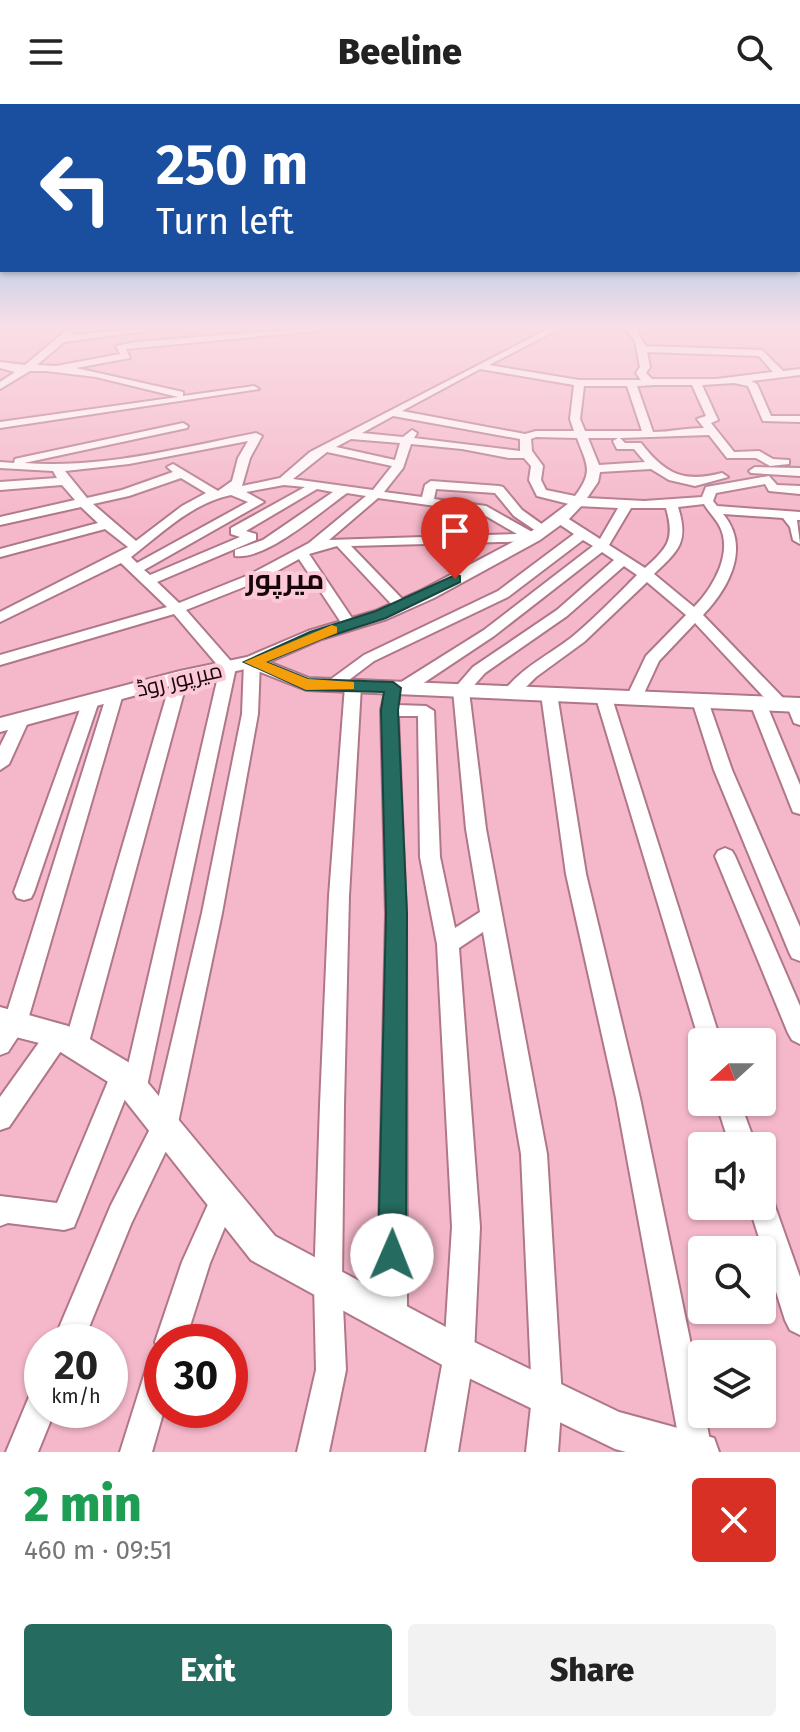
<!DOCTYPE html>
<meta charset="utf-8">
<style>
body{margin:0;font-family:"Fira Sans",Cairo,sans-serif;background:#f2f2f2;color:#222;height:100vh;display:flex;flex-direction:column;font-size:30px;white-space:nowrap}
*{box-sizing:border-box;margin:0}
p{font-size:26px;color:#767676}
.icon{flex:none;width:44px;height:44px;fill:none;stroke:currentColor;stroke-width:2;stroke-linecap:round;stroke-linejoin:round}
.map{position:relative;height:1348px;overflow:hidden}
.panel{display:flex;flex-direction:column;background:#fff;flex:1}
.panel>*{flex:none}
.top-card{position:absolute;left:0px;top:0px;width:800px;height:168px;box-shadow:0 2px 6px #0004;background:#1a4fa0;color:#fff;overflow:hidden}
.needle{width:52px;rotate:249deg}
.buttons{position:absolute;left:688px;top:924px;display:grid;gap:16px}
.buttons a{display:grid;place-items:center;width:88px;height:88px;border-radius:8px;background:#fff;box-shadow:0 2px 6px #0004;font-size:40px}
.speed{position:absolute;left:24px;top:1220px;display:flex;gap:16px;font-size:40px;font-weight:700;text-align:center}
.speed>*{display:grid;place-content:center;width:104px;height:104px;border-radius:50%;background:#fff;box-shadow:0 2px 6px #0004;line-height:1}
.speed small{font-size:20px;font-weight:400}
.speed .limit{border:12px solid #d22;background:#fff;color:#111}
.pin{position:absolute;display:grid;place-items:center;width:68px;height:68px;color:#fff;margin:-82px -34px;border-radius:50% 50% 50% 0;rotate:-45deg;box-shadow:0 0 8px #0007}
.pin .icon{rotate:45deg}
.me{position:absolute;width:88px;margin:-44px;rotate:1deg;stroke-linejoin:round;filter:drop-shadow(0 0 6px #0008)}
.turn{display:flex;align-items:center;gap:28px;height:168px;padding:0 24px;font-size:36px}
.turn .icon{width:104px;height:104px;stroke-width:2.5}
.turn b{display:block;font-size:56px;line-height:68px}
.round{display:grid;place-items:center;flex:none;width:84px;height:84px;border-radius:8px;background:#f2f2f2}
.head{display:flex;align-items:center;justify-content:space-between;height:136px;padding:0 24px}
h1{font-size:48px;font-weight:800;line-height:60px;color:#1e9e55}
.primary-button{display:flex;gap:16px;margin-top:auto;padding:16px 24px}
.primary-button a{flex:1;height:92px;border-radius:8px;background:#256b5f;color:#fff;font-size:32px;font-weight:800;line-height:92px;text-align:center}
.primary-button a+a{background:#f2f2f2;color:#222}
header{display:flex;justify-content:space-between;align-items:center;height:104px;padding:0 24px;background:#fff;font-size:36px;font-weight:800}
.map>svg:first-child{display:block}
</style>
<header><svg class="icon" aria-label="menu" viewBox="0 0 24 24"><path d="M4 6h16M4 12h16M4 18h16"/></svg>Beeline<svg class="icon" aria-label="search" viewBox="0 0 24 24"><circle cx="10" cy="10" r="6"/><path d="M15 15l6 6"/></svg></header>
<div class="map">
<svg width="800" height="1348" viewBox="0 0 800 1348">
<rect width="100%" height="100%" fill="#f5b8ca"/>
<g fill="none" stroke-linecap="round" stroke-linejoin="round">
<defs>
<g id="minor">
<polygon points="68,225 77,225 71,231 132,225 153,226 64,238 37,261 56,262 120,250 116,242 135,238 299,225 337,225 126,245 130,254 76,264 183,288 183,292 254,282 259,285 0,324 0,318 178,293 96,273 46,267 30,267 0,285 0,278 15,268 0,264 0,258 25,261"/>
<path d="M548,225h11l-70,36 90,15h62l-5,-7 4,-6 -5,-26 -9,-12h9l11,17 116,4 21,21 17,-2v6l-49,6 6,3 14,32h29v6l-37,-1 -15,-35 -14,-3 -32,2 16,35 -7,3 23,29 25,-1 14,8 16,1v4l-19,2 -14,-8h-29l-18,-23 -89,3 5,5h16c24,31 42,40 81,30l6,4 -33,9 -26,-6 -18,-11 -51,3 -2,10 -11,16 57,3 58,-4 4,-10 63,-11 8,9 23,1v8l-31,-3 -4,-7 -49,9 -3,8 4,5 83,6v8h-3l3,24 -7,-4 -3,-13 -7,-9 -60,-4c28,33 6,74 -20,101l85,88 7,-3 5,1v24l-6,-2 -7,-17 -7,3 -6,-1 -79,-85 -36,38 -19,41h-12l-2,-4 20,-42 40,-41 -39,-33 -63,60 -48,35 -19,19h-12l-2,-4c18,-24 46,-37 69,-55 23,-19 44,-41 65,-62l-13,-9 -57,50 -82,57 -16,18 17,138 61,325 15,243 -4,55h-32l6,-55 -11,-243 -38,-222 -24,16 21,279 -6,127 -16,98h-32l18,-98 8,-127 -15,-283 -17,-87 -2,-141h-20l8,198 1,404 -5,10 -10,5 -10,-5 -5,-10 9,-404 -5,-204 6,-26h11l86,-54 109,-84 -10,-6 -75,57 -134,64 -37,28h-12l-2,-4 41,-30 134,-64 76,-57 -18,-12v-6h8l36,23 18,-31 -41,-2 -40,-10 -8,-16 2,-14 -7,-8h-15l-47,-9 -51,-5 -8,24 -19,24 38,5 3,-12 6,-4 68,5 4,1 19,23 28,20 -11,3 -25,-17 -19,-23 -59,-4 -2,10 52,7 55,31 -7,4 -183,5 55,57 2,3 -7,4 -5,-1 -59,-63 -28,8 47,70 -7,4 -5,-1 -45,-68 -40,22 -73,29 50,57 -90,424 -3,8 -9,4 -9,-4 -51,128 -10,3 -56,-7 -8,3v-30l57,7 57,-136 9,-3 5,1 92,-397 -46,-54 -174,51v-10l167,-48 -46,-44 -121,59v-10l128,-65 -23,-18 -105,28v-8l98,-26 -17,-16 -81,18v-8l75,-17 -13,-15 -62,5v-8l57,-4 -4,-7 -53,-3v-6l14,1 1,-4 4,-1 164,-35 5,3 -1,2 -163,35c78,6 156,-15 232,-30l6,3 -12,22 -8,28 38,-8 30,-26zM647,248l112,4 14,16 -57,7h-64l-6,-6 4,-6zM480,265l94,16 -4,34 4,12h-38l-11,3 -123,-23zM654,281h38l14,31 -9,3 7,9c-20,0 -33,4 -51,4l-16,-46zM584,282h43l15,45h-57l-5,-12zM393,312l127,23v12l-106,-13 3,-5 -5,-3 -9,7 -41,-4zM536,333l41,1c10,27 17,33 -2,58l-29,-6 -5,-10 2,-14 -11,-15 -1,-12zM588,334h30l-5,3 4,8h17l11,13 -46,3zM351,335l49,4 -5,17 -59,-13zM248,337l-10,17 -6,23 -14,10 -45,-27 -6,3 6,5 -51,18 -35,8 -22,-27 64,-7zM327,348l65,14 -19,24 -80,-11zM181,374l25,15 -24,13 -46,35 -43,-37 36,-8zM284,381l21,2 -74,41v6l9,3 -90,38 -6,-5 120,-68 -18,-10zM317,385l16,3 -70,48 -28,10v6c32,4 85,-44 112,-63l19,3 -57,47 -60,32 -70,28 -22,-21 99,-42v-6l-10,-3zM231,391l17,7 -111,61 -6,-6c31,-24 61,-54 100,-62zM378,394l101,14 38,22 -188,6zM704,400c4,7 11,14 15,21 15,27 -6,63 -25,82l-40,-33c25,-24 35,-32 24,-67zM631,404h35c9,32 2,39 -21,60l-36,-23zM602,448l12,8 -57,50 -84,57 -20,23 13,139 14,83 -25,16 -15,-71 -6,-146 -8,-5 -28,-1 2,-13h10l84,-56z"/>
<polygon points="755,363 800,364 800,372 751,369 749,367"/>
<polygon points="252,553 260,558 258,610 222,809 177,1024 131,1120 83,1238 53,1238 111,1101 152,1021 202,809 242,610 244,558"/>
<polygon points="180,568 188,573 88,942 84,950 76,953 68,950 65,941 9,1023 0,1026 0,993 50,923 58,920 66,923 68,928 172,573"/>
<polygon points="353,577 361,582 349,792 344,1001 342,1180 346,1266 329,1348 297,1348 316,1266 314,1180 320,1001 329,792 345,582"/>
<polygon points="115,585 123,590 27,919 8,948 0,951 0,921 5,914 107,590"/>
<polygon points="549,585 557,590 586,770 640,994 702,1294 702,1310 705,1310 712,1348 681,1347 616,994 566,770 541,590"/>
<polygon points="604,589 612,594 721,938 702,938 702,946 596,594"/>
<polygon points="91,592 99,597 34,788 31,794 24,796 17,794 14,788 83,597"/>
<polygon points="700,592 708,597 732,666 800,823 800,857 792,854 789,848 714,666 692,597"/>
<polygon points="758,594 766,599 800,681 800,710 793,708 791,703 750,599"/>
<polygon points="21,610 29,616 9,660 0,666 0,642 15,612"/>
<polygon points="725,744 732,747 735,752 800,902 800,940 792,936 788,929 715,752 718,747"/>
<polygon points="716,998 740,998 756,1042 730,1042"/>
<polygon points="223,1083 232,1087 236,1096 210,1159 185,1238 162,1238 164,1306 152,1348 120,1348 147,1262 151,1251 159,1248 155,1238 182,1158 214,1087"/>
<polygon points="762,1087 771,1091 800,1173 800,1231 790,1226 785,1216 749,1102 762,1102"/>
<polygon points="42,1284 42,1306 55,1306 38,1348 6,1348 31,1288"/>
</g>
<g id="tertiary">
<polygon points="577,393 585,398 570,414 540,436 434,494 387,515 322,535 269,558 309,574 800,594 800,608 306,586 250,564 181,579 0,628 0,614 180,567 247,553 308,527 375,507 422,486 528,430"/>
<polygon points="0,903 68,922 133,961 275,1132 472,1237 619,1308 714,1334 719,1348 626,1348 615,1345 446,1263 251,1156 113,981 51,942 0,929"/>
</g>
</defs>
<use href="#minor" stroke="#af7787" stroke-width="4"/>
<use href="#tertiary" stroke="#af7787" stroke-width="4"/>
<use href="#minor" fill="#fff" fill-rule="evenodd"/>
<use href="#tertiary" fill="#fff" fill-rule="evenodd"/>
</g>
<linearGradient id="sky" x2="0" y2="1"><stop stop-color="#4bafed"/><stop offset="0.54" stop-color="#fadfe7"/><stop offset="1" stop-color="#fadfe7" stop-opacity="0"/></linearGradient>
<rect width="800" height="414" fill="url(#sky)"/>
<polygon fill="#256b5f" stroke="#18463e" stroke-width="2" points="455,471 460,472 460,478 386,514 321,535 266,558 308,575 393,578 401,584 398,606 407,810 406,1151 402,1161 392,1165 382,1161 378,1151 386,810 381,606 384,588 306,586 244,558 310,528 376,507"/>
<polygon fill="#f59e0b" points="332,521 337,523 337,529 266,558 308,575 354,578 354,585 306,586 244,558"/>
<g text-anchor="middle" stroke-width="8" stroke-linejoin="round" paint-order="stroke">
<g font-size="22" fill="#18050b" stroke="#fbc9d7">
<text transform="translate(179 575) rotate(-13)" y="8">میرپور روڈ</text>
</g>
<g font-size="28" font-weight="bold" fill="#18050b" stroke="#fbc9d7">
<text x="285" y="485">میرپور</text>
</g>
</g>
</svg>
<div class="buttons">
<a><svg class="needle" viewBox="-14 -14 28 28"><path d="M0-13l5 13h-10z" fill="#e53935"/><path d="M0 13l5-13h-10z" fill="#767676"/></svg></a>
<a><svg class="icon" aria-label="sound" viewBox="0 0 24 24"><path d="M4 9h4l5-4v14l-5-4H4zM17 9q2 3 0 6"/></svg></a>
<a><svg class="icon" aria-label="search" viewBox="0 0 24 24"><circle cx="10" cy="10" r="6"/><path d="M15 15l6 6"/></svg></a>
<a><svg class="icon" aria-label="layers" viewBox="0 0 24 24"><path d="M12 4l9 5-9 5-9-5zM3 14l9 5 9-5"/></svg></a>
</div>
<div class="speed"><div>20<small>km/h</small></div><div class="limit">30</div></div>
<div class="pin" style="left:455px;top:475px;background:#d93025"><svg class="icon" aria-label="arrive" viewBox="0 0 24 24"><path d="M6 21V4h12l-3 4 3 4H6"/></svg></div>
<svg class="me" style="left:392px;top:1151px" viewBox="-20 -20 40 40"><circle r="19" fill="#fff"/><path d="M0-13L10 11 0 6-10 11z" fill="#256b5f"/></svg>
<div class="top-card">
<div class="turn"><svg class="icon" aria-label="left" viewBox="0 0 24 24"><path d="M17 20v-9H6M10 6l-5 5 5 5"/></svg><div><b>250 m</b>Turn left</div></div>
</div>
</div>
<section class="panel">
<div class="head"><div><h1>2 min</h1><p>460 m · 09:51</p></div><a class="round" style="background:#d93025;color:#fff"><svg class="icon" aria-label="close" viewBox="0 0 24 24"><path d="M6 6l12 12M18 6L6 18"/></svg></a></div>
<div class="primary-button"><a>Exit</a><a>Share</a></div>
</section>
